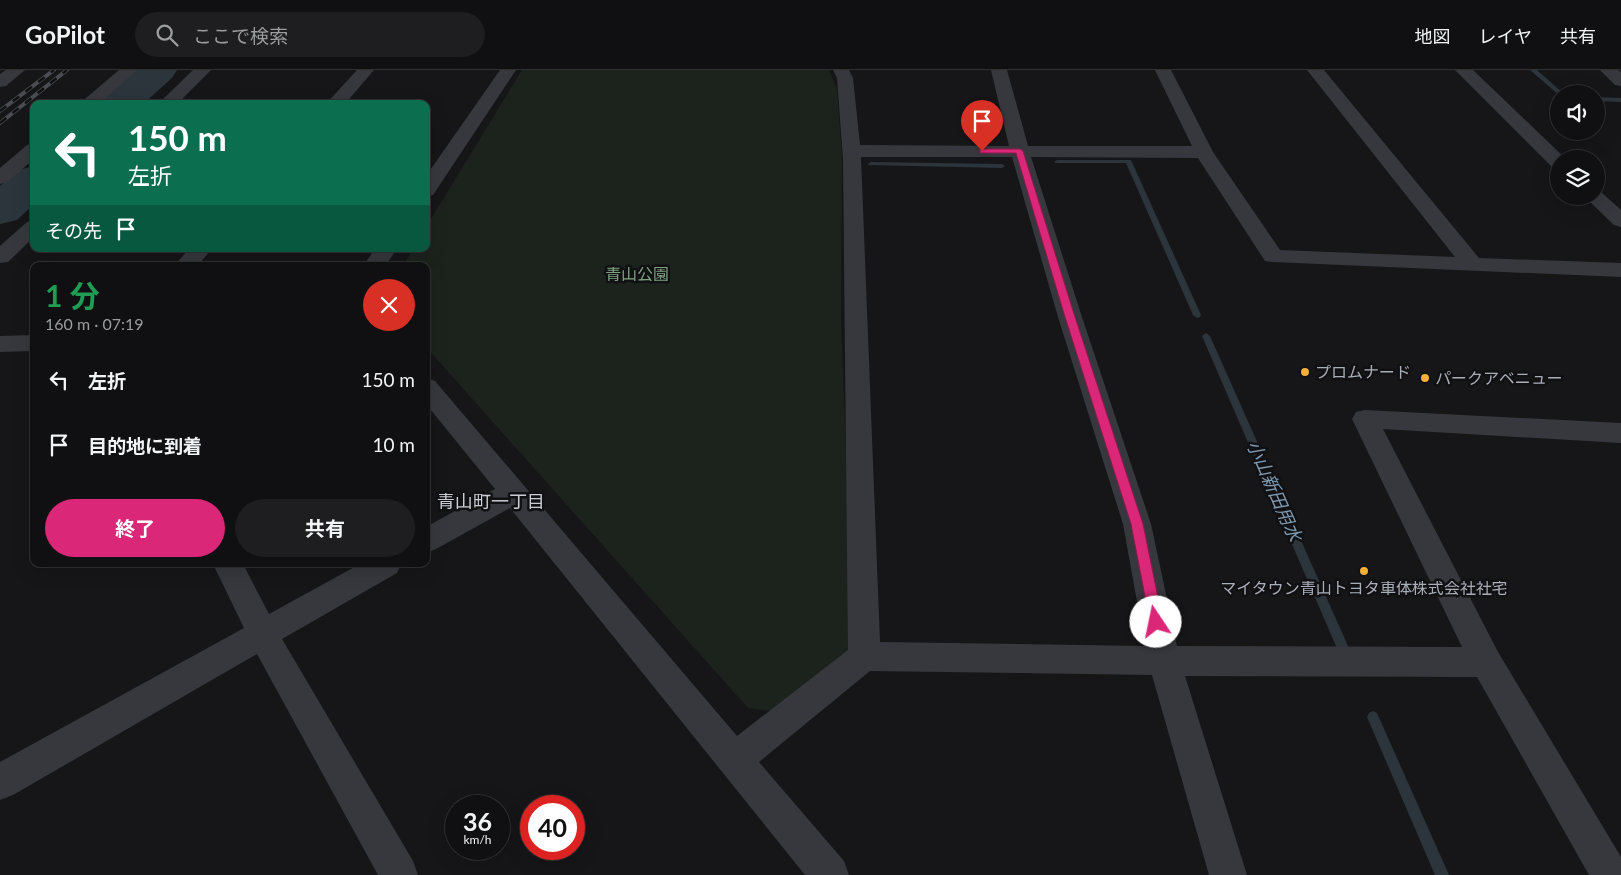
<!DOCTYPE html>
<html lang="ja">
<meta charset="utf-8">
<style>
body{margin:0;font-family:Lato,"Noto Sans JP",sans-serif;background:#1e1e20;color:#f1f3f6;height:100vh;display:flex;flex-direction:column;font-size:19px;white-space:nowrap}
*{box-sizing:border-box;margin:0}
p{font-size:16px;color:#9c9d9f}
.icon{flex:none;width:28px;height:28px;fill:none;stroke:currentColor;stroke-width:2;stroke-linecap:round;stroke-linejoin:round}
.map{position:relative;flex:1;overflow:hidden}
.sheet{position:absolute;left:30px;top:192px;width:400px;height:305px;display:flex;flex-direction:column;background:#101012;border-radius:10px;box-shadow:0 5px 20px #0002,0 0 0 1px #303032}
.sheet>*{flex:none}
.top-card{position:absolute;left:30px;top:30px;width:400px;height:152px;border-radius:10px;box-shadow:0 5px 20px #0002,0 0 0 1px #303032;background:#0b6e4f;color:#fff;overflow:hidden}
.tools{position:absolute;left:1550px;top:15px;display:grid;gap:10px}
.tools a{display:grid;place-items:center;width:55px;height:55px;border-radius:50%;background:#101012;box-shadow:0 5px 20px #0002,0 0 0 1px #303032;font-size:25px}
.speed{position:absolute;left:445px;top:725px;display:flex;gap:10px;font-size:25px;font-weight:700;text-align:center}
.speed>*{display:grid;place-content:center;width:65px;height:65px;border-radius:50%;background:#101012;box-shadow:0 5px 20px #0002,0 0 0 1px #303032;line-height:1}
.speed small{font-size:12px;font-weight:400}
.speed .limit{border:8px solid #d22;background:#fff;color:#111}
.pin{position:absolute;display:grid;place-items:center;width:42px;height:42px;color:#fff;margin:-51px -21px;border-radius:50% 50% 50% 0;rotate:-45deg;box-shadow:0 0 5px #0007}
.pin .icon{rotate:45deg}
.me{position:absolute;width:55px;margin:-28px;rotate:349deg;stroke-linejoin:round;filter:drop-shadow(0 0 4px #0008)}
.turn{display:flex;align-items:center;gap:18px;height:105px;padding:0 15px;font-size:22px}
.turn .icon{width:65px;height:65px;stroke-width:2.5}
.turn b{display:block;font-size:35px;line-height:42px}
.then{display:flex;align-items:center;height:48px;padding:0 15px;background:#0003;gap:10px;font-size:19px}
.round{display:grid;place-items:center;flex:none;width:52px;height:52px;border-radius:26px;background:#1e1e20}
.overview{display:flex;align-items:center;justify-content:space-between;height:85px;padding:0 15px}
h1{font-size:30px;font-weight:700;line-height:38px;color:#1e9e55}
.primary-button{display:flex;gap:10px;margin-top:auto;padding:10px 15px}
.primary-button a{flex:1;height:58px;border-radius:30px;background:#db2777;color:#fff;font-size:20px;font-weight:700;line-height:58px;text-align:center}
.primary-button a+a{background:#1e1e20;color:#f1f3f6}
ul{padding:0;list-style:none}
li{display:flex;align-items:center;gap:15px;height:65px;padding:0 15px}
li div{flex:1}
li b{display:block;font-size:19px}
li em{font-style:normal}
header{display:flex;align-items:center;gap:30px;box-sizing:border-box;height:70px;padding:0 25px;background:#101012;border-bottom:1px solid #303032}
header strong{font-size:24px}
nav{display:flex;gap:28px;margin-inline-start:auto;font-size:18px}
.search{width:350px;height:45px;background:#1e1e20;display:flex;align-items:center;gap:12px;box-sizing:border-box;padding:0 18px;border-radius:28px;color:#9c9d9f;font-size:19px}
.map>svg:first-child{display:block}
</style>
<header>
<strong>GoPilot</strong>
<div class="search"><svg class="icon" aria-label="search" viewBox="0 0 24 24"><circle cx="10" cy="10" r="6"/><path d="M15 15l6 6"/></svg>ここで検索</div>
<nav><a>地図</a><a>レイヤ</a><a>共有</a></nav>
</header>
<div class="map">
<svg width="1621" height="805" viewBox="0 0 1621 805">
<rect width="100%" height="100%" fill="#161618"/>
<polygon fill="#1c231d" points="522,0 829,0 837,19 842,87 841,246 853,584 776,642 748,638 426,277 426,196 403,196 413,179 426,179 426,157"/>
<g fill="none" stroke-linecap="round" stroke-linejoin="round">
<g fill="#2c353c" fill-rule="evenodd">
<polygon points="1530,0 1537,0 1564,24 1559,24 1559,25"/>
<polygon points="1596,27 1621,28 1621,32 1596,31"/>
<polygon points="1057,90 1131,90 1201,245 1200,247 1197,248 1193,245 1126,93 1055,93 1054,92"/>
<polygon points="871,92 1002,94 1005,96 1002,98 869,95 868,94"/>
<polygon points="1206,263 1210,266 1348,576 1346,580 1342,581 1338,580 1336,576 1202,266"/>
<polygon points="1373,641 1377,643 1449,805 1435,805 1367,647 1369,643"/>
</g>
<g fill="#2c353c" fill-rule="evenodd">
<polygon points="135,0 177,0 172,8 143,34 99,34 105,25"/>
<polygon points="34,96 34,134 17,150 0,154 0,116 18,100"/>
</g>
<g fill="#37383d" fill-rule="evenodd">
<polygon points="6,0 25,0 6,16 0,17 0,4"/>
<polygon points="119,0 137,0 99,34 79,34"/>
<polygon points="193,0 211,0 177,34 158,34"/>
<polygon points="357,0 374,0 345,34 326,34"/>
<polygon points="500,0 516,0 433,125 426,127 426,106"/>
<path d="M833,0h16l4,8 7,67 149,1 -18,-76h16l21,76h164l-37,-76h16l42,82 67,98 175,7 -148,-187h17l155,188 142,5v14l-348,-15 -8,-1 -67,-103 -167,-1 51,160 69,207 26,122 285,1 -110,-228 4,-7 9,-2 256,13v20l-238,-14 115,223 123,205v18h-32l-112,-198 -292,-1 62,199h-38l-57,-200 -282,-4 -111,91 85,99 5,14h-44l-295,-367 -74,41 -10,4v-26l69,-38 -69,-85v-26l9,3 302,355 111,-86 -5,-491 -6,-81zM861,87h151l46,160 65,207 22,122 -265,-4z"/>
<polygon points="1455,0 1473,0 1566,89 1559,89 1559,99 1552,97"/>
<polygon points="1600,0 1618,0 1621,2 1621,16 1615,15"/>
<polygon points="34,73 34,89 7,112 0,114 0,98 27,75"/>
<polygon points="1596,121 1601,122 1621,140 1621,157 1614,155 1584,126 1596,126"/>
<polygon points="34,150 34,167 8,192 0,193 0,176 27,152"/>
<polygon points="189,179 212,179 197,196 174,196"/>
<polygon points="375,179 397,179 385,196 363,196"/>
<polygon points="34,265 34,281 0,282 0,266"/>
<polygon points="213,494 243,494 269,544 360,494 401,494 397,503 282,569 413,791 418,805 378,805 257,584 13,725 0,730 0,692 244,558"/>
</g>
<defs>
<g id="rail">
<polyline points="0,41 54,0"/>
<polyline points="0,53 67,0"/>
</g>
</defs>
<use href="#rail" stroke="#4a4c52" stroke-width="4"/>
<use href="#rail" stroke="#111113" stroke-width="2.5" stroke-dasharray="8" stroke-linecap="butt"/>
</g>
<polygon fill="#db2777" stroke="#8e194d" points="980,79 1020,79 1023,81 1075,247 1143,454 1163,552 1161,556 1156,558 1152,556 1150,552 1131,454 1065,247 1016,83 980,83"/>
<g fill="#f2b134" stroke="#111113" stroke-width="2">
<circle cx="1305" cy="302" r="5"/>
<circle cx="1425" cy="308" r="5"/>
<circle cx="1364" cy="501" r="5"/>
</g>
<g text-anchor="middle" stroke-width="5" stroke-linejoin="round" paint-order="stroke">
<g font-size="16" fill="#7fa381" stroke="#111113">
<text x="637" y="210">青山公園</text>
</g>
<g font-size="16" fill="#a8adb8" stroke="#111113" text-anchor="start">
<text x="1315" y="308">プロムナード</text>
<text x="1435" y="314">パークアベニュー</text>
<text x="1364" y="524" text-anchor="middle">マイタウン青山トヨタ車体株式会社社宅</text>
</g>
<g font-size="18" font-style="italic" fill="#7f9bb3" stroke="#111113">
<text transform="translate(1274 421) rotate(66)" y="6">小山新田用水</text>
</g>
<g font-size="18" fill="#c9ccd4" stroke="#111113">
<text x="491" y="438">青山町一丁目</text>
</g>
</g>
</svg>
<div class="tools">
<a><svg class="icon" aria-label="sound" viewBox="0 0 24 24"><path d="M4 9h4l5-4v14l-5-4H4zM17 9q2 3 0 6"/></svg></a>
<a><svg class="icon" aria-label="layers" viewBox="0 0 24 24"><path d="M12 4l9 5-9 5-9-5zM3 14l9 5 9-5"/></svg></a>
</div>
<div class="speed"><div>36<small>km/h</small></div><div class="limit">40</div></div>
<div class="pin" style="left:982px;top:81px;background:#d93025"><svg class="icon" aria-label="arrive" viewBox="0 0 24 24"><path d="M6 21V4h12l-3 4 3 4H6"/></svg></div>
<svg class="me" style="left:1156px;top:552px" viewBox="-20 -20 40 40"><circle r="19" fill="#fff"/><path d="M0-13L10 11 0 6-10 11z" fill="#db2777"/></svg>
<div class="top-card">
<div class="turn"><svg class="icon" aria-label="left" viewBox="0 0 24 24"><path d="M17 20v-9H6M10 6l-5 5 5 5"/></svg><div><b>150 m</b>左折</div></div>
<div class="then">その先<svg class="icon" aria-label="arrive" viewBox="0 0 24 24"><path d="M6 21V4h12l-3 4 3 4H6"/></svg></div>
</div>
<section class="sheet">
<div class="overview"><div><h1>1 分</h1><p>160 m · 07:19</p></div><a class="round" style="background:#d93025;color:#fff"><svg class="icon" aria-label="close" viewBox="0 0 24 24"><path d="M6 6l12 12M18 6L6 18"/></svg></a></div>
<ul>
<li><svg class="icon" aria-label="left" viewBox="0 0 24 24"><path d="M17 20v-9H6M10 6l-5 5 5 5"/></svg><div><b>左折</b></div><em>150 m</em></li>
<li><svg class="icon" aria-label="arrive" viewBox="0 0 24 24"><path d="M6 21V4h12l-3 4 3 4H6"/></svg><div><b>目的地に到着</b></div><em>10 m</em></li>
</ul>
<div class="primary-button"><a>終了</a><a>共有</a></div>
</section>
</div>
